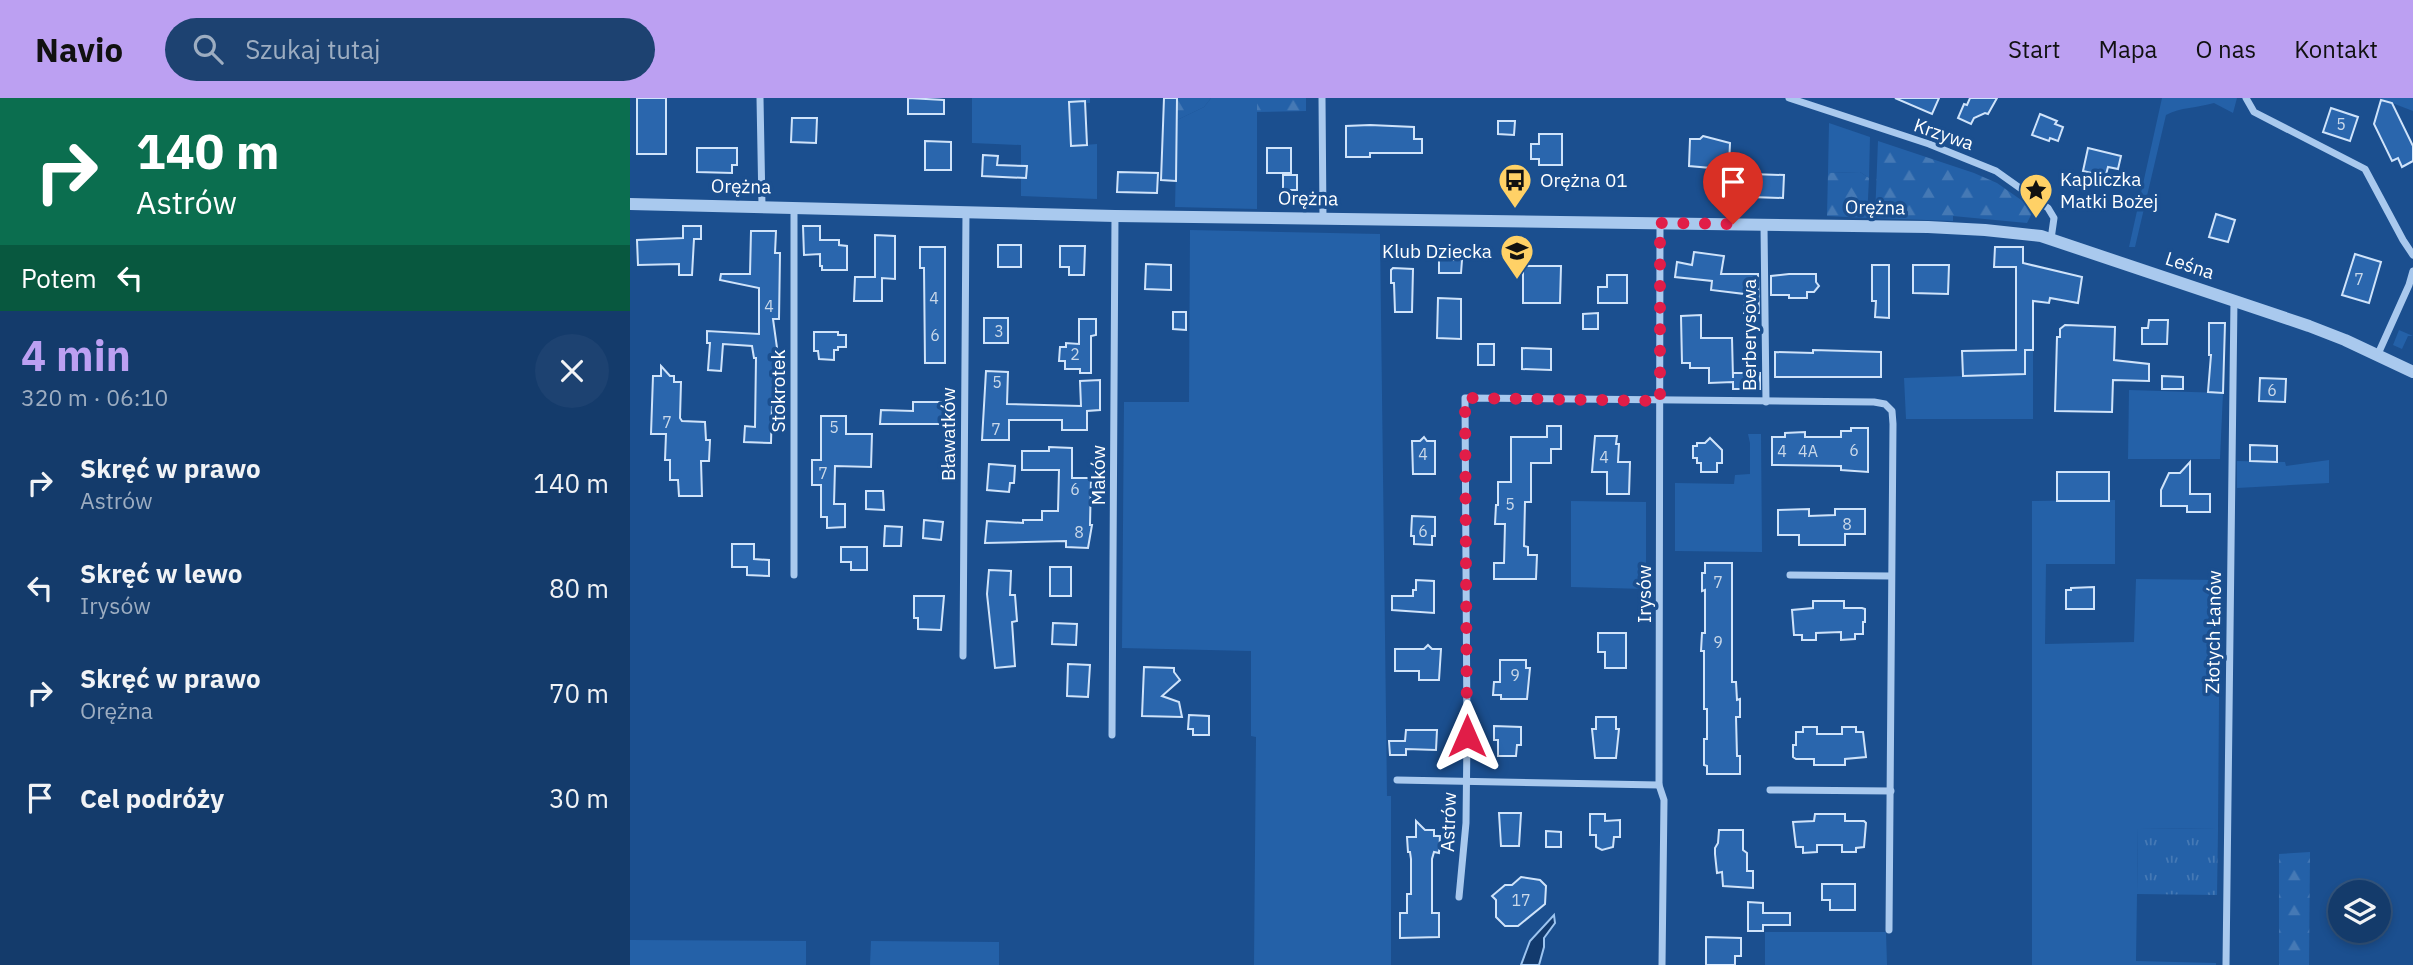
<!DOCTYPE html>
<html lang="pl">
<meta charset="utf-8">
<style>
body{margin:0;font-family:"IBM Plex Sans",sans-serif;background:#1d4271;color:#f1f3f6;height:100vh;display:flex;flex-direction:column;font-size:26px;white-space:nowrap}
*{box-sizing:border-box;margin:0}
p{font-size:23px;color:#9dadc1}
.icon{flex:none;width:38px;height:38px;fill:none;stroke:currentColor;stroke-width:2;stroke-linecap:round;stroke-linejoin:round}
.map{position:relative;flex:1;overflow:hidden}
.sheet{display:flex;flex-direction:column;background:#143b6b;width:630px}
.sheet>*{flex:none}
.guide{background:#0b6e4f;color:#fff;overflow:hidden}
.fabs{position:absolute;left:1698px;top:782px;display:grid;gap:14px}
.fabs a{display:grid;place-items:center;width:63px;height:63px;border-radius:50%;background:#143b6b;box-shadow:0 4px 10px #0003,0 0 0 2px #33557e;font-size:35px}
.pin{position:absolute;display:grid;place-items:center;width:60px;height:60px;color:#fff;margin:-72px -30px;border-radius:50% 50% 50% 0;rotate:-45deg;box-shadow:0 0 7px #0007}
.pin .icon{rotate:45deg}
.me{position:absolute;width:77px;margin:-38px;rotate:0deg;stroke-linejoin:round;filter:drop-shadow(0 0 5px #0008)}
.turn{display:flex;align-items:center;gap:24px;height:147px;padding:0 21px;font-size:32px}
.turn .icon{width:91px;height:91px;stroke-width:2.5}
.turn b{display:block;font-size:49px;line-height:60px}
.then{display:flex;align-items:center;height:66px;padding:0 21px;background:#0003;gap:14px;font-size:26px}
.round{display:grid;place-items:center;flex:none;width:74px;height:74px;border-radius:37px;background:#1d4271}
.overview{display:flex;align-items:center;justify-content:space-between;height:119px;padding:0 21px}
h1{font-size:42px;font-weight:700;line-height:52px;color:#bca0f2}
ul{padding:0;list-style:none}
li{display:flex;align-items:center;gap:21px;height:105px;padding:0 21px}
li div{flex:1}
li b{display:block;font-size:26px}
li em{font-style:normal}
header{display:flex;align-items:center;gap:42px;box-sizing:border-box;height:98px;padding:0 35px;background:#bca0f2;color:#111}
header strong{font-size:33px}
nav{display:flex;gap:38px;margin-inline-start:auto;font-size:24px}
.search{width:490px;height:63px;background:#1d4271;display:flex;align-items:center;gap:18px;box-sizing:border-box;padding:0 24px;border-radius:38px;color:#9dadc1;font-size:26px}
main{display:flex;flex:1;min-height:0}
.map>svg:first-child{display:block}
</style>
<header>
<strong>Navio</strong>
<div class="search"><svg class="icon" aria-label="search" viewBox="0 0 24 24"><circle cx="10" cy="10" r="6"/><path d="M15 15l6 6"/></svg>Szukaj tutaj</div>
<nav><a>Start</a><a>Mapa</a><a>O nas</a><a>Kontakt</a></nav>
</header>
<main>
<section class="sheet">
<div class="guide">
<div class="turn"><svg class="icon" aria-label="right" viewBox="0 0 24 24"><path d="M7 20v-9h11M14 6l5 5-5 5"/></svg><div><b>140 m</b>Astrów</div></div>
<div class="then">Potem<svg class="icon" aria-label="left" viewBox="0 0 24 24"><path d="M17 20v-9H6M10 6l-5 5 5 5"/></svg></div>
</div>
<div class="overview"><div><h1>4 min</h1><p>320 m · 06:10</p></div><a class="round"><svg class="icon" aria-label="close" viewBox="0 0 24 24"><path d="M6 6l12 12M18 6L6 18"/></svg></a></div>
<ul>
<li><svg class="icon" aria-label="right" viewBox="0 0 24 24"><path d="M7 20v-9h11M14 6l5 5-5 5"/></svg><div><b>Skręć w prawo</b><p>Astrów</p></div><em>140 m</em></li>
<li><svg class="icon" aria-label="left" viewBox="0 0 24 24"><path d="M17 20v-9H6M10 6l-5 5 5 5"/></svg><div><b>Skręć w lewo</b><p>Irysów</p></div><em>80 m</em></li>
<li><svg class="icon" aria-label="right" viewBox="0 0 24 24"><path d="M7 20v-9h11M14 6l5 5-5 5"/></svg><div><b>Skręć w prawo</b><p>Orężna</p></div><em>70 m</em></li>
<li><svg class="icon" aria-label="arrive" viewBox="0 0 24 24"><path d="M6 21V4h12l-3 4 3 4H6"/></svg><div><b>Cel podróży</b></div><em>30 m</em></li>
</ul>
</section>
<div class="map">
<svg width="1783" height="867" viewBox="0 0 1783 867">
<defs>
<pattern id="forest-firs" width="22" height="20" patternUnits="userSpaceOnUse" patternTransform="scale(1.75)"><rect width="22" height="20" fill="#2461a8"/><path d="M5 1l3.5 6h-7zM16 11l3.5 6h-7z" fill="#4579b5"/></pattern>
<pattern id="park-tufts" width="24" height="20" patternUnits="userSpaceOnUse" patternTransform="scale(1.75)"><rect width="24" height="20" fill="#2461a8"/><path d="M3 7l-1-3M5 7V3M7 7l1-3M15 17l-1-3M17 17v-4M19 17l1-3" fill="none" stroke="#4579b5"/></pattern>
</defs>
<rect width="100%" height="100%" fill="#1b4f8f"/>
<g fill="#2461a8">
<polygon points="342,0 460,0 460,5 440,4 442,48 467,46 467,101 391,98 391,47 342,45"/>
<polygon points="581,0 627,0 627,111 545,109 547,22 574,9"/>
<path d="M1532,0h75l-4,15 -19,-10c-16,5 -34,4 -48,12l-31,132h-6z"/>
<polygon points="1749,0 1783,0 1783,13"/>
<polygon points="1199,25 1240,39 1239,80 1230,74 1198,75"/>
<polygon points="560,132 750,136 757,698 761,698 761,867 624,867 626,639 621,638 621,553 492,550 494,304 559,304"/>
<polygon points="1769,232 1783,238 1778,238 1772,251 1763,247"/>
<polygon points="1395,252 1403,252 1403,321 1276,321 1274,280 1395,276"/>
<polygon points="1499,292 1593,295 1590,361 1498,361"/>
<polygon points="1118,336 1131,336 1132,454 1045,453 1045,385 1104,386 1105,377 1120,376 1120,345"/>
<polygon points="1699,362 1699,385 1607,390 1607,363 1655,364 1656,368"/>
<polygon points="1485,402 1485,466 1416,466 1415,546 1504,544 1506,481 1590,482 1588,731 1508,730 1506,863 1586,865 1586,867 1402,867 1402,403"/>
<polygon points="941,403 1016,404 1016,491 941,489"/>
<polygon points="1135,834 1256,834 1257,867 1135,867"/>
<polygon points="0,842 176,843 176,867 0,867"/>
<polygon points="241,843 369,844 369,867 240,867"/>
</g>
<g fill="url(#forest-firs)">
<polygon points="547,0 581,0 574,9 547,22"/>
<polygon points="627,0 676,0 676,13 627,14"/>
<polygon points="1248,43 1344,75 1367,85 1404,111 1397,125 1323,118 1323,123 1245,120"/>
<polygon points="1230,74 1239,80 1237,120 1197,118 1198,75"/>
<polygon points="1680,754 1679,867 1649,867 1649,756"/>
</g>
<polygon fill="url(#park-tufts)" points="1508,730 1588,731 1587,797 1507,796"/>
<polygon fill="#123a6d" stroke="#9cc4f0" stroke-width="2" points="924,817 925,825 914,840 914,849 909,867 891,867 900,843"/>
<g fill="#2a66ad" stroke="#cfe3fa" stroke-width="2">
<rect x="7" y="0" width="29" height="56"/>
<polygon points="278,0 314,2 314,16 278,16"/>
<polygon points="534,0 547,0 546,83 531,82"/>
<polygon points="1265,0 1309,0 1302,16"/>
<polygon points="1340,0 1367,0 1358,16 1355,15 1344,20 1341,26 1328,20 1334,6 1337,7"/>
<polygon points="1751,2 1762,5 1783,48 1783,63 1772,69 1768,60 1762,63 1744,26"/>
<polygon points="455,3 457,47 441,48 439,4"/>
<polygon points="1701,10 1728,19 1720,43 1693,34"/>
<polygon points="1410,16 1427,23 1425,26 1433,29 1428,43 1420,40 1419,43 1402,37"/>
<polygon points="162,20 187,20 186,45 161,44"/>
<polygon points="868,23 885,23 884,37 868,36"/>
<polygon points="740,27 784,29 784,41 792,41 792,55 740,55 740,59 716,59 716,28"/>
<polygon points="909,36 932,36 932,67 909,67 909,61 901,61 901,46 909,46"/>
<polygon points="1073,38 1100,45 1099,67 1090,67 1090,69 1081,70 1059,68 1060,41 1070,41"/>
<polygon points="295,43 321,44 321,72 295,72"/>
<polygon points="67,50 107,50 107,67 102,67 102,75 67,74"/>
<rect x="637" y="50" width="24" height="25"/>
<polygon points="1458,50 1491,58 1488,71 1478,69 1474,84 1461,81 1462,75 1453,73"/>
<polygon points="353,57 368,58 367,67 397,68 396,80 352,78"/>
<polygon points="488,74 528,75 527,95 487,94"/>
<polygon points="1121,76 1154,77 1153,100 1121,99"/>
<rect x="653" y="77" width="14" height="15"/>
<polygon points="1586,116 1605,122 1598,144 1579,139"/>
<polygon points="53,128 71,128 71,141 64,141 62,177 49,177 49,166 8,167 7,142 53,140"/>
<polygon points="173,128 190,128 190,142 209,142 209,147 217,148 217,172 192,172 192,168 190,168 190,156 174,157"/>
<polygon points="121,133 146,133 145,155 150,155 149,221 143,221 148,257 146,257 146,307 142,307 141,345 114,344 115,328 125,329 126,260 124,260 122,248 93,246 91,273 78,272 80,245 77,245 77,233 129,236 129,190 90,182 91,176 120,176"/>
<polygon points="245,137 265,138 265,181 252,180 252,203 224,203 225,179 245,179"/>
<rect x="368" y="147" width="23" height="22"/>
<polygon points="430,148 455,148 454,177 439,177 439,169 430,169"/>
<polygon points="290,149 315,149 315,265 295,265 294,170 290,170"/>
<polygon points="1365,149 1393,149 1393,165 1452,179 1448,205 1420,200 1419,205 1403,203 1403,252 1395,252 1395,276 1333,278 1332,253 1386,252 1386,169 1364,169"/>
<polygon points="1064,154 1094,158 1091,176 1128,176 1129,215 1114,215 1114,196 1081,192 1082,183 1045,179 1047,164 1062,167"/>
<polygon points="1725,156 1751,164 1739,205 1712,197"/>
<polygon points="809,162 832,162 831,175 809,175"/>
<polygon points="516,166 541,167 541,192 515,191"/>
<polygon points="1242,167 1259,167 1259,220 1245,219 1246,203 1242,203"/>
<polygon points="1283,167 1319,167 1318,196 1283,195"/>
<polygon points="893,168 931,168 930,205 893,205"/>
<polygon points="763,170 783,171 782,214 765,214 764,185 761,185 761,172"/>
<polygon points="1159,176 1186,176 1186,184 1189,188 1184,194 1177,194 1177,200 1159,200 1159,197 1141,197 1141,178"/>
<polygon points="977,177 997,177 997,205 968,205 968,189 977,189"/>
<polygon points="808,200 831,201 831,241 807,240"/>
<polygon points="543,214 556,214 556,232 543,231"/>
<polygon points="968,215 968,231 953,231 953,216"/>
<polygon points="1071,217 1071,240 1102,240 1103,280 1103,275 1130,275 1130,291 1103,291 1103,284 1079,285 1079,270 1060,270 1060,265 1052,265 1051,218"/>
<rect x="354" y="220" width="24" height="25"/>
<polygon points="449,221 466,221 466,237 461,238 461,275 450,275 450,271 435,271 435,263 429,263 430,249 436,249 436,245 449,246"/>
<polygon points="1519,222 1538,222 1537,246 1512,246 1512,230 1518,230"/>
<polygon points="1579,225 1595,225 1593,295 1578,294 1581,257 1579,257"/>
<polygon points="1435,227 1485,229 1484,262 1519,266 1519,283 1483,282 1482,314 1425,313 1427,239 1430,239 1430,231"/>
<polygon points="184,234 208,234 208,237 216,237 216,249 208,249 208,252 204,252 204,262 189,261 188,253 184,253"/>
<rect x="848" y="246" width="16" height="21"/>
<polygon points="892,250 921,251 921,272 892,271"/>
<polygon points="1183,252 1251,254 1251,279 1145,279 1145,254 1183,255"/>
<polygon points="31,268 40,278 44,278 44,284 51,284 50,320 52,323 75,324 76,342 80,342 79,363 71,363 72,398 49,398 48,382 40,382 40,362 35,362 36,336 21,336 23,278 31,278"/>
<polygon points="356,273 378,274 377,306 451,308 450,283 470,282 470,312 457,313 457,332 432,332 432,322 379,322 379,342 352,342"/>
<polygon points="1532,278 1553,279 1553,291 1532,291"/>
<polygon points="1630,280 1656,281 1655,304 1629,303"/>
<polygon points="283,304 314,304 313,326 250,326 251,312 283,313"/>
<polygon points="191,318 216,318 216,336 242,336 241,369 205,368 204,406 215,406 215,429 197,430 197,419 191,419 191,387 182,387 182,362 191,362"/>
<polygon points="917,328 931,328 931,351 921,351 921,365 901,365 901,404 895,404 894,448 898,449 898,457 907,457 906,481 864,481 864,465 874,465 875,426 865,426 866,407 868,407 868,384 881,384 881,339 917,339"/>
<polygon points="1221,330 1238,330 1238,374 1211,372 1211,368 1142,367 1142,339 1155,339 1155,335 1175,334 1175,339 1211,339 1211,333 1221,333"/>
<polygon points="965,338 987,338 986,346 989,346 988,364 1000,364 999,396 977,396 977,374 962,374"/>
<polygon points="794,339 797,343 805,343 805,376 783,376 782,343 790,343"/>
<polygon points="1080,340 1092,352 1092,365 1087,365 1087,374 1071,374 1071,365 1067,365 1067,360 1063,360 1063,348 1067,348 1067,345 1075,345"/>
<polygon points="1620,347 1647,348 1647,364 1620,363"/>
<polygon points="419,349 442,350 442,380 461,380 460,427 462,427 458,450 436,449 436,443 355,445 357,423 393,425 393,422 412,422 412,413 428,413 429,372 392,372 392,353 419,353"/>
<polygon points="1560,364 1560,396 1580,396 1580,414 1557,414 1557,408 1531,408 1531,392 1539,375 1550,375"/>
<polygon points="359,366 385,368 384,385 380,385 379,394 357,392"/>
<rect x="1427" y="374" width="52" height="29"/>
<polygon points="236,393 253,393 254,412 236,411"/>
<polygon points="1179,411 1179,418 1205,417 1205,411 1235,411 1235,436 1215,436 1215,447 1169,447 1169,437 1148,437 1148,412"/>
<polygon points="782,418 805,419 805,438 802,438 802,447 784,446 784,438 781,438"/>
<polygon points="294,422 313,424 311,442 293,440"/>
<polygon points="255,428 272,429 271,448 254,448"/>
<polygon points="102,446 124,446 124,461 139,462 139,478 117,477 117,469 102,469"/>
<polygon points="211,449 237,449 237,472 221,472 221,464 211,464"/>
<polygon points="1075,465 1102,465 1102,584 1106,584 1107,602 1110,601 1110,619 1106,619 1107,658 1110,658 1110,676 1077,676 1077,668 1074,667 1074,641 1077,641 1077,611 1074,611 1074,553 1071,553 1072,535 1075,535 1075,492 1072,493 1072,475 1075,475"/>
<rect x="420" y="469" width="21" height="29"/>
<polygon points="359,472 381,473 380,497 385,497 387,523 382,524 385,568 365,570 357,496"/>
<polygon points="786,482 804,483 804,515 762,512 762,498 783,498 783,492 786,492"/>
<polygon points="1464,489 1464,511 1436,511 1436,492 1441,492 1441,490"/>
<polygon points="284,498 314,498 311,532 288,531 288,520 284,520"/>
<polygon points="1183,503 1214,503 1214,510 1232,510 1235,511 1235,524 1233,524 1233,536 1225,536 1225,541 1211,542 1211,534 1186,535 1186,542 1172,542 1172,537 1164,537 1162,512 1183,510"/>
<polygon points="423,525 447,526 446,547 422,546"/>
<polygon points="968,535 996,535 996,570 975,570 975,554 968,554"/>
<polygon points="798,547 802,551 811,551 809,582 789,582 789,573 765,573 765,551 794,551"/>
<polygon points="870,562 896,562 896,570 900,570 897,601 871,601 871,597 863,597 864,584 870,584"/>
<polygon points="438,566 460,567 458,599 437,598"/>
<polygon points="514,569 544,570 544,574 550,582 532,598 549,604 552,619 512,618"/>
<polygon points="559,617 579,618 579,637 563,637 563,631 558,631"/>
<polygon points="966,619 986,619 986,631 989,631 986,660 965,660 962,631 966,631"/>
<polygon points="864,628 891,629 891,647 887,647 886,658 868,658 868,642 864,642"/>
<polygon points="1173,629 1187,629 1187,636 1212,636 1212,629 1226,629 1226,634 1233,634 1236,659 1215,661 1215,667 1184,667 1184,661 1166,661 1163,659 1163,647 1166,647 1166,634 1173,634"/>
<polygon points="776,632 807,632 806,652 776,651 776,657 760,657 759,643 775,643"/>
<polygon points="869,715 891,715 889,748 871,748"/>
<polygon points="960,716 975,716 975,723 990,722 990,739 984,739 983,749 972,752 966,749 966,737 960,737"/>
<polygon points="1185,716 1215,716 1215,723 1234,723 1236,725 1234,749 1226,750 1226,754 1212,754 1212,747 1187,747 1187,754 1173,755 1173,749 1166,749 1163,724 1184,723"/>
<polygon points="786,723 795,732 804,732 804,738 810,738 809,755 804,754 802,761 802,815 809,815 809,839 770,840 770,815 777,815 777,796 781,796 781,761 780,754 778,754 777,739 786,739"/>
<polygon points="1089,732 1113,732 1113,752 1117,755 1117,773 1123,773 1123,790 1093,788 1092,774 1087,775 1085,756 1085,750 1088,745"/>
<polygon points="916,733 931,734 931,749 916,749"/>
<polygon points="891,779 910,782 916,788 915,806 888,828 875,828 866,819 866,802 862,798 875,787 882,787"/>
<polygon points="1192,786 1225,786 1225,812 1200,812 1200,802 1192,802"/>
<polygon points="1118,804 1133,805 1133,815 1160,815 1160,827 1133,827 1133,833 1118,833"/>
<polygon points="1076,839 1111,840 1111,858 1105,858 1105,867 1076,867"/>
</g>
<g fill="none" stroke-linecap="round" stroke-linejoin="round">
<g stroke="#a9c9ee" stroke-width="7">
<polyline points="130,0 132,108"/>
<polyline points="692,0 693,120"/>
<polyline points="1159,0 1299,46 1366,73 1418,110 1424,120 1421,141"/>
<polyline points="1616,0 1624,14 1735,71 1773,142 1783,157"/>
<polyline points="1030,125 1029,687 1034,702 1032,867"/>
<polyline points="1134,127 1136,304"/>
<polyline points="1748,256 1779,187 1783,173"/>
<polyline points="164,477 164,109"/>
<polyline points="1160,477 1260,478"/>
<polyline points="333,558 336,113"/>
<polyline points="482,637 485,118"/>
<polyline points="767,682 1029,687"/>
<polyline points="1140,692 1261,693"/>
<polyline points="829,799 836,725 837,638 835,300 1244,304 1255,306 1262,313 1263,326 1259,832"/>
<polyline points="1596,867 1604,202"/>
</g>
<polyline stroke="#a9c9ee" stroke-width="12" points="0,106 485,118 1298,129 1355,132 1411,138 1679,228 1715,242 1783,274"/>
</g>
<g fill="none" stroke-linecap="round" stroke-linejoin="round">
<polyline stroke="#e11d48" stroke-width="12" stroke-dasharray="0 21.6" points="837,638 835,300 1030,303 1030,125 1103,126"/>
</g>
<defs>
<symbol id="bus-pin" viewBox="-11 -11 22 30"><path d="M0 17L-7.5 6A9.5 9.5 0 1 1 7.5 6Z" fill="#ffd166" stroke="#1b4f8f"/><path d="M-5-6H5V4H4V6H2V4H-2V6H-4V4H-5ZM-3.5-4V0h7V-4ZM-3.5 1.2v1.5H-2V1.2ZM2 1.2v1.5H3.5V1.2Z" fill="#111"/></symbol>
<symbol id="sight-pin" viewBox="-11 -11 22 30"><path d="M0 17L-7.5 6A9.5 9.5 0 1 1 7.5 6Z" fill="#ffd166" stroke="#1b4f8f"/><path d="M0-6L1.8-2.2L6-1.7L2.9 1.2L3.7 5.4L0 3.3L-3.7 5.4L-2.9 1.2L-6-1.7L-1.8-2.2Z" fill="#111"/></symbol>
<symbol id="school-pin" viewBox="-11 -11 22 30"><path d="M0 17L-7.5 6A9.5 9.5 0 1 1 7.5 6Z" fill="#ffd166" stroke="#1b4f8f"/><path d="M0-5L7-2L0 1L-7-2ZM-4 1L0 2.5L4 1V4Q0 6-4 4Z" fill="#111"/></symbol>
</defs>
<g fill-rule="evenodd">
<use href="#bus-pin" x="866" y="63" width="38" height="52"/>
<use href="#sight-pin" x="1387" y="73" width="38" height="52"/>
<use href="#school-pin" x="868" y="134" width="38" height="52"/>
</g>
<g text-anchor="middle" stroke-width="7" stroke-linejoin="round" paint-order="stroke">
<g font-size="16" fill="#cad9ea">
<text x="1711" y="32">5</text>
<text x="1729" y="187">7</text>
<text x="304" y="206">4</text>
<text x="139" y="214">4</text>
<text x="369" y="239">3</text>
<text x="305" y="243">6</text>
<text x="445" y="262">2</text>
<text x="367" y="290">5</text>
<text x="1642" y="298">6</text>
<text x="37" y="330">7</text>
<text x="204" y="335">5</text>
<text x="366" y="337">7</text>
<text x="1224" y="358">6</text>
<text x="1152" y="359">4</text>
<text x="1178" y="359">4A</text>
<text x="793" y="362">4</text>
<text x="974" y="365">4</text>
<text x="193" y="381">7</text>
<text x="445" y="397">6</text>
<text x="880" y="412">5</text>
<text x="1217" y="432">8</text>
<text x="793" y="439">6</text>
<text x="449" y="440">8</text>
<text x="1088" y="490">7</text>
<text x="1088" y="550">9</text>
<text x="885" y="583">9</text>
<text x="891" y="808">17</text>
</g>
<g font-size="19" fill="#fff" stroke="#1b4f8f">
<text transform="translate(1314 36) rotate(19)" y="7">Krzywa</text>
<text transform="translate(111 88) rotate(1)" y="7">Orężna</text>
<text transform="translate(678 100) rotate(1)" y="7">Orężna</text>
<text transform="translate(1245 109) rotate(1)" y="7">Orężna</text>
<text transform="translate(1560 167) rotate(18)" y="7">Leśna</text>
<text transform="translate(1119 237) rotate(-90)" y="7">Berberysowa</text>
<text transform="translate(148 293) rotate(-90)" y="7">Stokrotek</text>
<text transform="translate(318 336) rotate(-90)" y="7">Bławatków</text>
<text transform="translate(468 377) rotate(-90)" y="7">Maków</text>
<text transform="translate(1014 496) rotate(-90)" y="7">Irysów</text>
<text transform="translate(1583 534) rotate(-89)" y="7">Złotych Łanów</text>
<text transform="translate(818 724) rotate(-88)" y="7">Astrów</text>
</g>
<g font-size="19" fill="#fff" stroke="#1b4f8f" text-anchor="start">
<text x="1430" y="88">Kapliczka<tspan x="1430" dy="22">Matki Bożej</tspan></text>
<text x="910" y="89">Orężna 01</text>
<text x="862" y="160" text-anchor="end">Klub Dziecka</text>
</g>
</g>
</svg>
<div class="fabs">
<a><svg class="icon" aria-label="layers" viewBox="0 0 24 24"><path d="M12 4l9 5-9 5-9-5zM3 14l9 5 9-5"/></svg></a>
</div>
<div class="pin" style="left:1103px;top:126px;background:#d93025"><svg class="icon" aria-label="arrive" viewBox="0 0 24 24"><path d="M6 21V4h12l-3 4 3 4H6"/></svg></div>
<svg class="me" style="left:837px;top:638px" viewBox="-20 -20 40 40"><path d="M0-17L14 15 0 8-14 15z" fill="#e11d48" stroke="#fff" stroke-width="4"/></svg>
</div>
</main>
